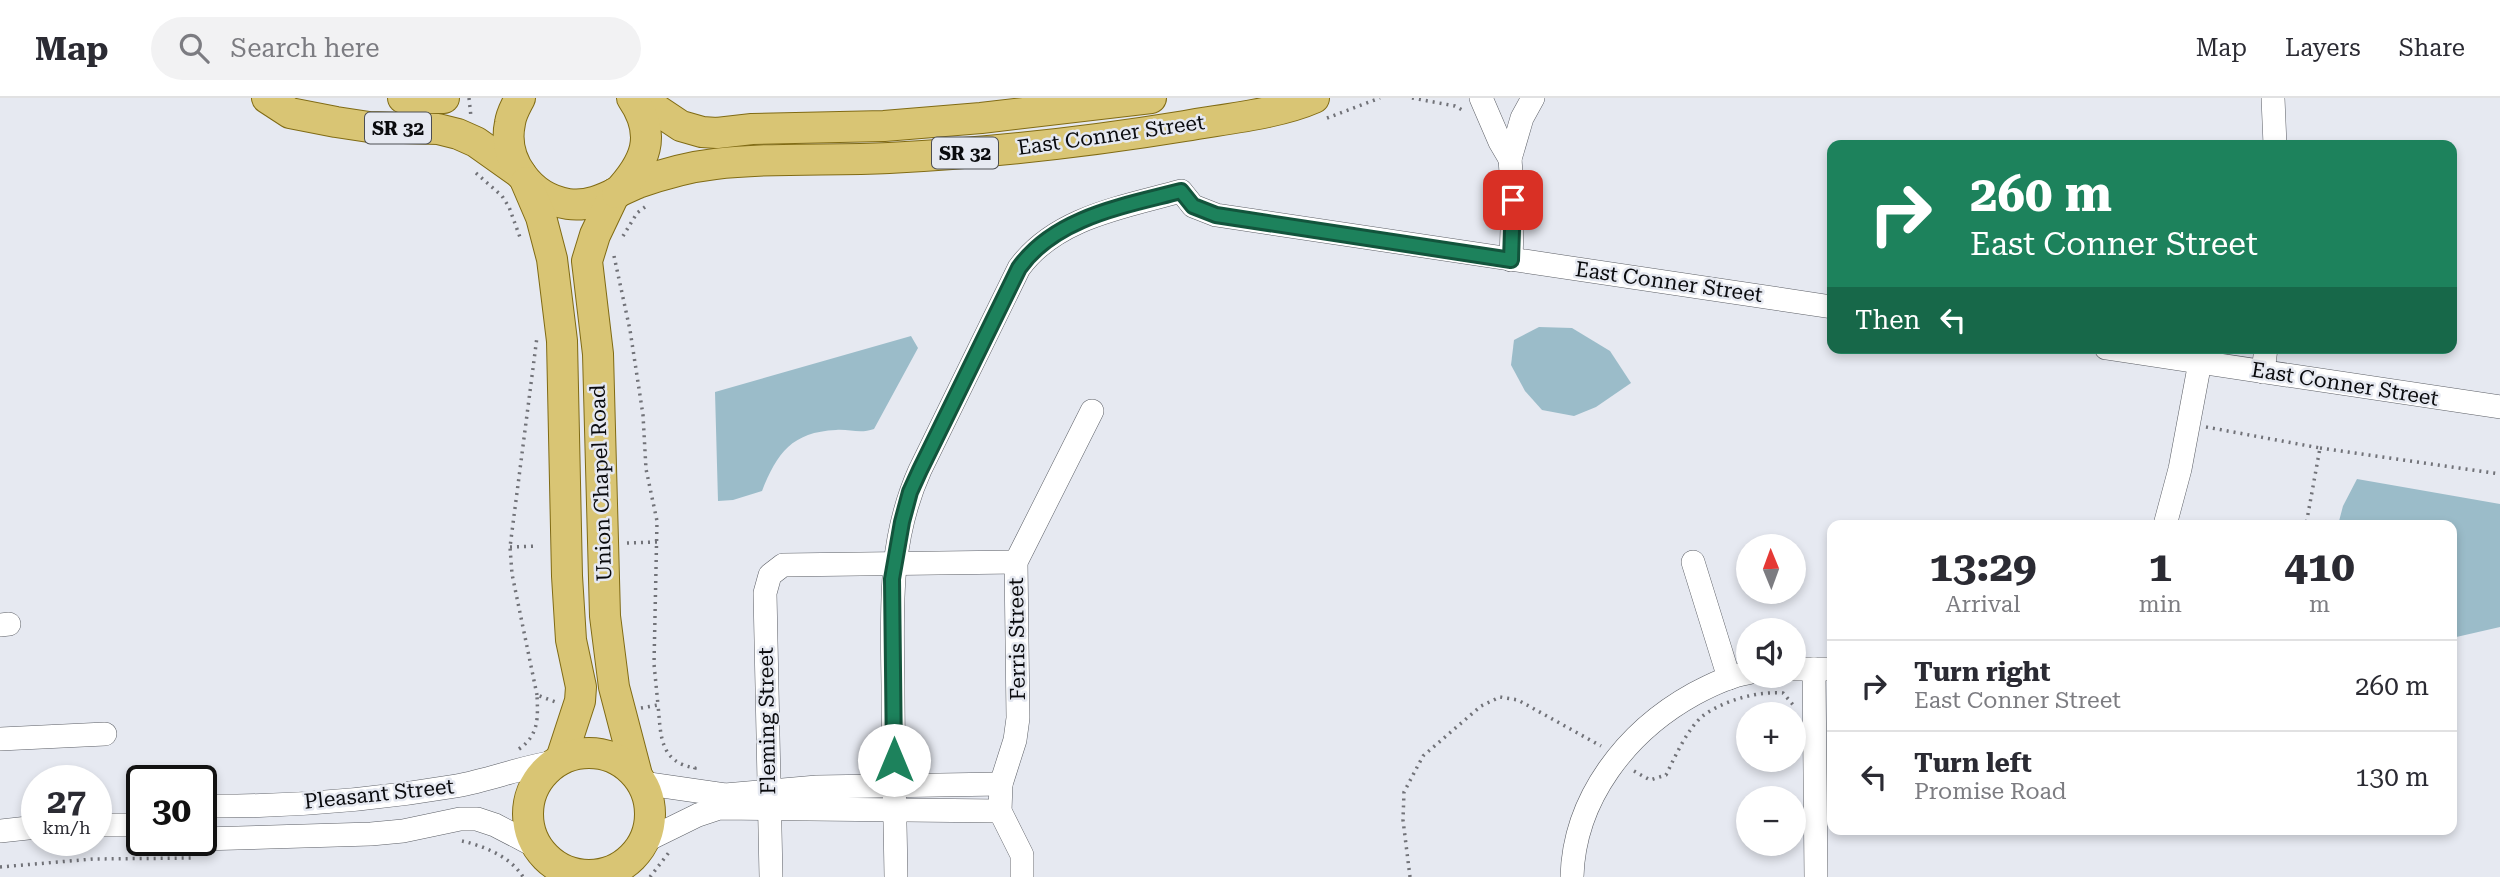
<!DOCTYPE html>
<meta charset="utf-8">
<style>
body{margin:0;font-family:"Roboto Serif",serif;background:#f2f2f3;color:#2b2b33;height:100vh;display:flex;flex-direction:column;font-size:26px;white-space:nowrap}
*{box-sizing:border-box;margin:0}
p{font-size:23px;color:#7c7c81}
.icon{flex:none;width:38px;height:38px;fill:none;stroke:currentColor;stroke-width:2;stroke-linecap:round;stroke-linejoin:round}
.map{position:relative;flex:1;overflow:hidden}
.panel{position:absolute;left:1827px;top:422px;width:630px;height:315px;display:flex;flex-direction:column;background:#fff;border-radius:14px;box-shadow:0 4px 10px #0003}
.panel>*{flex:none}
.guide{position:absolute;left:1827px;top:42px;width:630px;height:214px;border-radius:14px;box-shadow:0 4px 10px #0003;background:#1d825c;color:#fff;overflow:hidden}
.needle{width:46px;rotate:359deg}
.controls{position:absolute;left:1736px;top:436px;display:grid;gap:14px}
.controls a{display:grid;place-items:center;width:70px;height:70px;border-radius:50%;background:#fff;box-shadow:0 4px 10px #0003;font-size:35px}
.speed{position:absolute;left:21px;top:667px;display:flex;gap:14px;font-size:35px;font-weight:700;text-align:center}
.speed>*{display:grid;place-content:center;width:91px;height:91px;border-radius:50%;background:#fff;box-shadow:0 4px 10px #0003;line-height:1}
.speed small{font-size:18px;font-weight:400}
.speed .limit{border:4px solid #111;border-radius:10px;background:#fff;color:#111}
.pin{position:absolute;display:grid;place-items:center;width:60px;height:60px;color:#fff;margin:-30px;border-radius:14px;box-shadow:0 4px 10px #0006}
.me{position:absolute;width:77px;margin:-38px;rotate:0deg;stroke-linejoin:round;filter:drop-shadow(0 0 5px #0008)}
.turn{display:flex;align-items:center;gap:24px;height:147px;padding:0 28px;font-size:32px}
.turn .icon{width:91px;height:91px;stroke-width:2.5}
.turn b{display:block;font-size:49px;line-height:60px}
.then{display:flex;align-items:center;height:66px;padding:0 28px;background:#0003;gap:14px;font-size:26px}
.eta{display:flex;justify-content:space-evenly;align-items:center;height:119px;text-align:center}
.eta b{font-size:42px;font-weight:700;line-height:49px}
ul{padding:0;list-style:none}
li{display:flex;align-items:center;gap:21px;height:91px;padding:0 28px;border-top:2px solid #e1e1e2}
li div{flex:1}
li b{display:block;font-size:26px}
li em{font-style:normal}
header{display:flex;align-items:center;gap:42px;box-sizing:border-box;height:98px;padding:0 35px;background:#fff;border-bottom:2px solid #e1e1e2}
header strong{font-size:33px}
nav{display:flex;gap:38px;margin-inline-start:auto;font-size:24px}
.search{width:490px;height:63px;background:#f2f2f3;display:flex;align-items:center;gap:18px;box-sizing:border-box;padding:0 24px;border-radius:38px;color:#7c7c81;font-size:26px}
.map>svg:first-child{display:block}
</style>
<header>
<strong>Map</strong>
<div class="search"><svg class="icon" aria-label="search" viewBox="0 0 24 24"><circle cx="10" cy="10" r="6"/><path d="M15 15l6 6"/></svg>Search here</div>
<nav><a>Map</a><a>Layers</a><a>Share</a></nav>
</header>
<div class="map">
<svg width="2500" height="779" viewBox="0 0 2500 779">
<rect width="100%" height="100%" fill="#e6e9f1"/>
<g fill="#9bbcc9">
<polygon points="1539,229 1572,230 1610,253 1631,285 1596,309 1574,318 1542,312 1525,293 1511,267 1514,242"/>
<path d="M911,238l7,12 -44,81c-14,5 -24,0 -38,1 -44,2 -59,23 -74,61l-29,9 -15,1 -3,-109z"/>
<polygon points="2357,381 2500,406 2500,529 2452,540 2452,427 2338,427 2343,408"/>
</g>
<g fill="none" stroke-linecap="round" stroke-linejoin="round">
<defs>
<g id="minor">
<polyline points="1481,0 1500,44 1510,61"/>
<polyline points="2273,0 2275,47"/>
<polyline points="1511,162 1513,102 1510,61 1522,20 1533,0"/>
<polyline points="2106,250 2500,309"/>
<polyline points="2263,274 2266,250"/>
<polyline points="2165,427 2180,371 2200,264"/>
<polyline points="1693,464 1729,580"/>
<polyline points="0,527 9,526"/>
<polyline points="1794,571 1832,571"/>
<polyline points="1814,571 1816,779"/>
<polyline points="0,641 105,636"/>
<polyline points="642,685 725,697 817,689 1001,686"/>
<path d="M201,708c83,1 173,-6 255,-20 34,-6 65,-19 99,-24"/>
<polyline points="96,727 142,727"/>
<polyline points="0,733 37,729"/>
<polyline points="201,741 371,736 403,733 460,721 477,721 495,727 537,749"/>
<polyline points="643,744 698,717 719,710 1000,713"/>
<polyline points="771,779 765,495 770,477 783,467 1016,464"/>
<path d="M896,779c-1,-64 -3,-128 -3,-192 -1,-76 -5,-144 27,-215l99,-202c37,-51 105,-61 162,-77l12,15 23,9 616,92"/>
<polyline points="1022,779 1022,757 1000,713 1001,686 1015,642 1018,620 1016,464 1092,313"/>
<path d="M1572,779c2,-79 55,-146 122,-183 17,-9 35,-18 54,-21"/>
</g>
<g id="major">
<polyline points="267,0 290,15 336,24 369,29 438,31 458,36 476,44 521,76"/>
<polyline points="403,0 444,0"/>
<path d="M520,0c-4,8 -9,16 -10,25 -8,37 20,75 58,81 26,4 47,-12 70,-21 25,-9 50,-16 77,-19 57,-7 116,-3 174,-6 99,-5 198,-16 296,-32 39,-7 93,-12 129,-28"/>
<polyline points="639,0 681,28 702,34 717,35 752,31 884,28 981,20 1151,0"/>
<polyline points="526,84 541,119 552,161 562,243 567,478 571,542 581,589 580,603 561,661"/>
<polyline points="615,95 595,137 587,163 598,256 605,518 614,589 637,677"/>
<path d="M617,95c28,-30 41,-57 15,-95"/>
<circle cx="589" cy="716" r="61"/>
</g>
</defs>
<use href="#minor" stroke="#5c5f66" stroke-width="24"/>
<use href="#major" stroke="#806b14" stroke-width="32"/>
<g stroke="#717278" stroke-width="3.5" stroke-dasharray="2 5" stroke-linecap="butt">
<polyline points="469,0 471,19"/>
<polyline points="1412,0 1455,8 1464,13"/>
<polyline points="1327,20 1380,0"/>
<polyline points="476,75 502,98 509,109 521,142"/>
<polyline points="623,138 637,115 645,109"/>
<polyline points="614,158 630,232 643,317 646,371 657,423 654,566 658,607"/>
<polyline points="2206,329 2320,350 2306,427"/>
<polyline points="2320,350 2500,376"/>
<polyline points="627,445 657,444"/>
<polyline points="510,449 538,448"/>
<polyline points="537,597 512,476 510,449 537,239"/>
<path d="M641,610l17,-3c3,30 1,57 37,63l-1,4"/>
<path d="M519,651c20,-14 19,-31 18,-54l21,8"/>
<path d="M1634,673l16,9 16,-5c9,-18 22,-48 38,-60 21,-15 54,-24 79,-22l12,14"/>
<path d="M462,743c22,5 49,16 61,36"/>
<polyline points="0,769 93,761 194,760"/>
<polyline points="650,779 670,753"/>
<polyline points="1410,779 1403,722 1404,694 1423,658 1481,608 1500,599 1518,602 1601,648"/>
</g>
<use href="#minor" stroke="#fff" stroke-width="23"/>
<use href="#major" stroke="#d9c574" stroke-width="30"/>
</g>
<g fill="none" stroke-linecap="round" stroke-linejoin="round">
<defs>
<path id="route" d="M894,662l-2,-181 10,-57 8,-30 10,-22 99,-202c36,-51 105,-62 162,-77l12,15 23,9 295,45 2,-60"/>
</defs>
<use href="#route" stroke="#13543c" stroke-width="18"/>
<use href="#route" stroke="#1d825c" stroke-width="12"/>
</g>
<g text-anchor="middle" stroke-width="5" stroke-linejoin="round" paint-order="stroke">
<g fill="#e6e9f1" stroke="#4c4e52" stroke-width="2">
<rect x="365" y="14.5" width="66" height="31" rx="5"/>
<rect x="932" y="39.5" width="66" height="31" rx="5"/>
</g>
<g font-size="19" font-weight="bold" fill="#0a0b0e">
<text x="398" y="37">SR 32</text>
<text x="965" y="62">SR 32</text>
</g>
<g font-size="21" fill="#0a0b0e" stroke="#e6e9f1">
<text transform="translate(1111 37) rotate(-8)" y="7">East Conner Street</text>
<text transform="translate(1669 184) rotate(8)" y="7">East Conner Street</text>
<text transform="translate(2345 286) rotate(9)" y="7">East Conner Street</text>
<text transform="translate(601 385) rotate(-92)" y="7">Union Chapel Road</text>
<text transform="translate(1017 541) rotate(-91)" y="7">Ferris Street</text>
<text transform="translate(767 623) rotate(-91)" y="7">Fleming Street</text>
<text transform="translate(379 696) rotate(-6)" y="7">Pleasant Street</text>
</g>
</g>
</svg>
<div class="controls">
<a><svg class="needle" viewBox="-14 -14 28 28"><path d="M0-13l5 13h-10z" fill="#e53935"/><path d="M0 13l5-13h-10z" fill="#7c7c81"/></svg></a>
<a><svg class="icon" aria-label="sound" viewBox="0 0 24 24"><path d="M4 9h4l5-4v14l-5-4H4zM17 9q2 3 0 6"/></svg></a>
<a>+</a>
<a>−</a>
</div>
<div class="speed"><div>27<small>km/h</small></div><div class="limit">30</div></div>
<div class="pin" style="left:1513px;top:102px;background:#d93025"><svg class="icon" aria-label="arrive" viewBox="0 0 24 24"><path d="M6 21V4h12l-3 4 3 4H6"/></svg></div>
<svg class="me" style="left:894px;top:662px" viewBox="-20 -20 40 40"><circle r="19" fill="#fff"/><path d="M0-13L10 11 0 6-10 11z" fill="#1d825c"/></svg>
<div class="guide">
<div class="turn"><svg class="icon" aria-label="right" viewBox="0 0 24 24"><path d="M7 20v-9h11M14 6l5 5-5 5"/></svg><div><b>260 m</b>East Conner Street</div></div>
<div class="then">Then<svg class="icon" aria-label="left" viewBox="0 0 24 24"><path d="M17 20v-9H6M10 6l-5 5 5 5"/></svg></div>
</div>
<section class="panel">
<div class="eta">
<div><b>13:29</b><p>Arrival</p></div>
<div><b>1</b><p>min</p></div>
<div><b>410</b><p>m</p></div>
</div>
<ul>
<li><svg class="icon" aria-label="right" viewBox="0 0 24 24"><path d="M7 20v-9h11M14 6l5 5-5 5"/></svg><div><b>Turn right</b><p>East Conner Street</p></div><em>260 m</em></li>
<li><svg class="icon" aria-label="left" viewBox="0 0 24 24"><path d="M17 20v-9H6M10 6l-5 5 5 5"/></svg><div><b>Turn left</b><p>Promise Road</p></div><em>130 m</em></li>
</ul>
</section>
</div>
